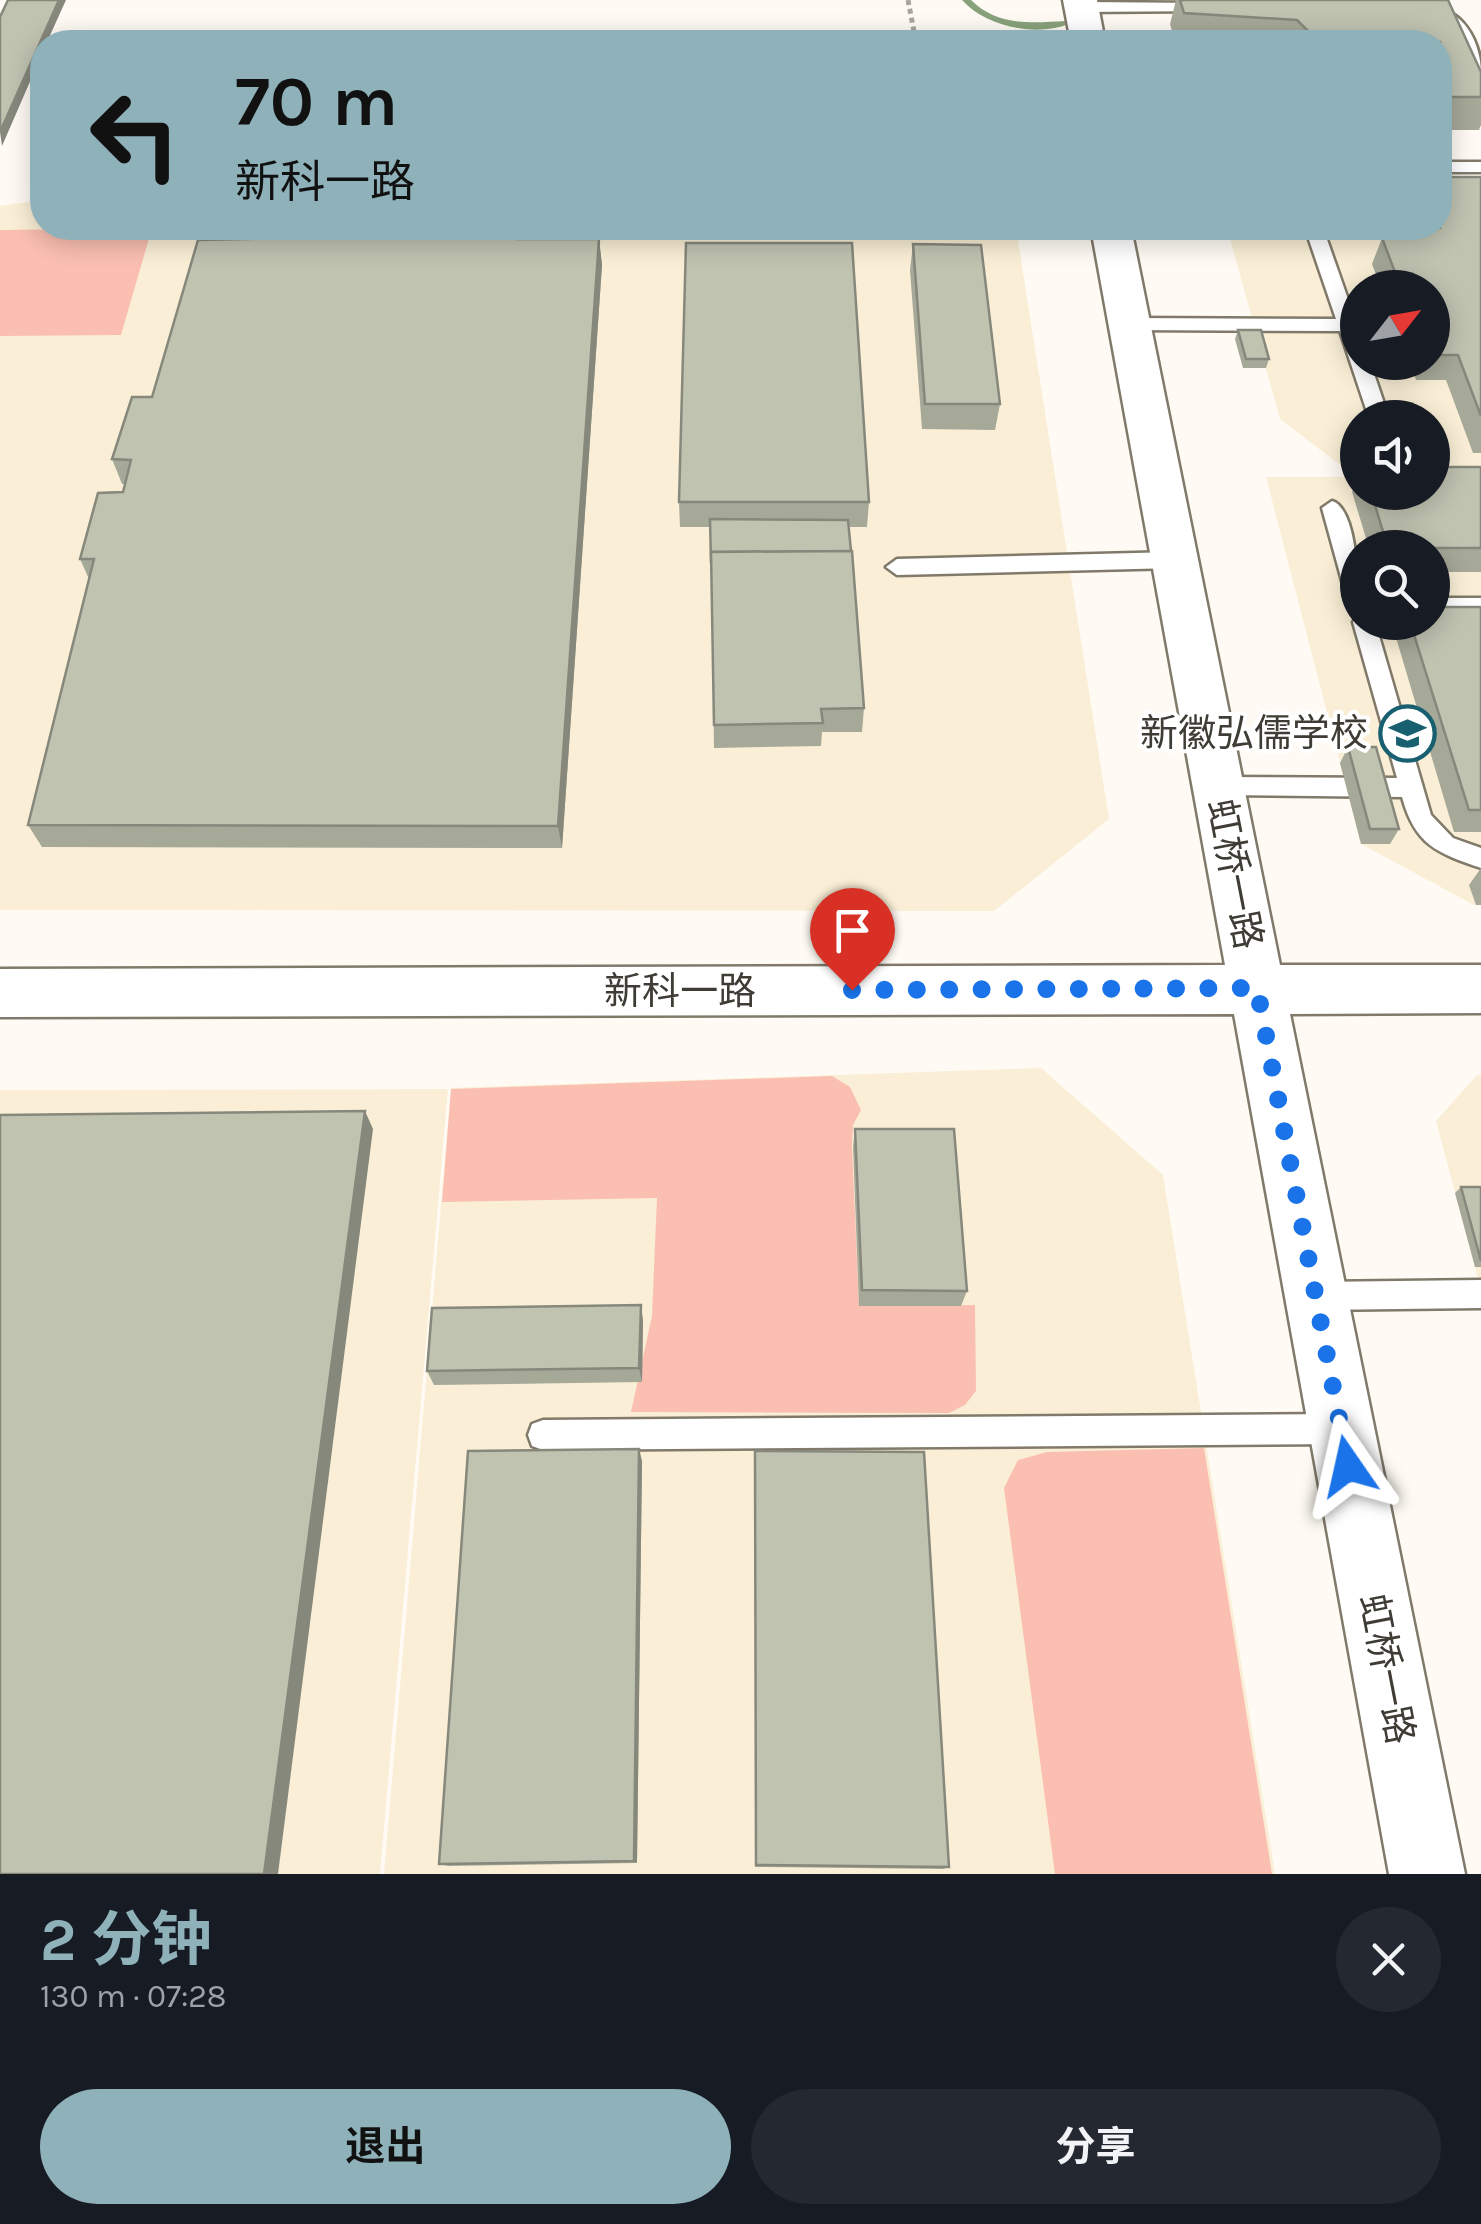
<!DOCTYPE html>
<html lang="zh">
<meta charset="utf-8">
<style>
body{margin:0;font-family:Karla,"Noto Sans SC",sans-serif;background:#242831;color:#f1f3f6;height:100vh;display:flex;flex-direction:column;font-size:38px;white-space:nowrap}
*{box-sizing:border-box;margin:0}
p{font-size:32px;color:#9ea1a6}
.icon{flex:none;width:55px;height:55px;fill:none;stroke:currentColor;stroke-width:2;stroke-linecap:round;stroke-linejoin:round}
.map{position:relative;height:1874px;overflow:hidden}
.sheet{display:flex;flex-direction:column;background:#171b24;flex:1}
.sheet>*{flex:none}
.guide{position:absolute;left:30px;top:30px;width:1422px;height:210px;border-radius:40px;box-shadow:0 5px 25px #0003;background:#8fb1ba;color:#111;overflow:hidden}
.needle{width:65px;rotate:59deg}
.fabs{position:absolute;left:1340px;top:270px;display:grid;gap:20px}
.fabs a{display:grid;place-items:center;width:110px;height:110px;border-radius:50%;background:#171b24;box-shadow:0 5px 25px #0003;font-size:50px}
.pin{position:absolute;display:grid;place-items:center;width:85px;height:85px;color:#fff;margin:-102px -42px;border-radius:50% 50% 50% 0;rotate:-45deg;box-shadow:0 0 10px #0007}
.pin .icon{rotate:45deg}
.me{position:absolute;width:110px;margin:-55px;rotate:349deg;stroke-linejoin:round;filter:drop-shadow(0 0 8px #0008)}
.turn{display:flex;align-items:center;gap:35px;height:210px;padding:0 40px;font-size:45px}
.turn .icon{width:130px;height:130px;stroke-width:2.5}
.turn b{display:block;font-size:70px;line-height:85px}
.round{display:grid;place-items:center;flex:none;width:105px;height:105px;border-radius:52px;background:#242831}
.overview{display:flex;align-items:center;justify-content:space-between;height:170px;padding:0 40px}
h1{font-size:60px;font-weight:700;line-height:75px;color:#8fb1ba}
.primary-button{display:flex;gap:20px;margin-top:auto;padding:20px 40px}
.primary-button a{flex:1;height:115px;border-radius:60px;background:#8fb1ba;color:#111;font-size:40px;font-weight:700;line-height:115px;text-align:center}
.primary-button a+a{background:#242831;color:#f1f3f6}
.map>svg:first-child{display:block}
</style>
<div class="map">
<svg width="1481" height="1874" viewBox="0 0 1481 1874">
<rect width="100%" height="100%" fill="#fffbf4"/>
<g fill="#faefd6" fill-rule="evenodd">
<path d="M1481,194v711h-7l-113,-61 -95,-367h90l-76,-58 -53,-191h213zM1358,288h74v74h-74zM1358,418h74v74h-74zM1358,548h74v74h-74z"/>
<polygon points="42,200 42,228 1016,228 1109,819 994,911 0,910 0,206"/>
<polygon points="1041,1068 1163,1175 1275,1874 384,1874 451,1088"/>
<polygon points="1477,1075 1481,1075 1481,1290 1436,1121"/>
<polygon points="448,1089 380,1874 0,1874 0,1090"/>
</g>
<g fill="#fabfb0">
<polygon points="152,228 121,335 0,336 0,230"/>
<polygon points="832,1076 850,1087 861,1110 853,1125 852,1146 859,1306 975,1305 976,1391 965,1405 949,1413 631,1412 652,1316 657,1198 442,1202 451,1089"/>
<polygon points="1204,1448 1272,1874 1055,1874 1004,1488 1018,1460 1047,1452"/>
</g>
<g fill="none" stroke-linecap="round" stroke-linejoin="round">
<path fill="#88a27c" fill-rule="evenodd" d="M962,0h9c26,26 60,23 94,21l4,3c-33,13 -83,3 -107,-24z"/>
<defs>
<g id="lane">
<polygon points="1206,3 1214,8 1212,11 1081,12 1073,7 1081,2"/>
<path d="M1425,8c37,-4 56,34 56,65l-8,-5 -21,-41 -27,-13z"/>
<rect x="1440" y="162" width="41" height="10"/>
<polygon points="1305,228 1323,228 1357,325 1358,362 1370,362 1389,418 1369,418 1340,331 1129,330 1120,324 1129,318 1336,319"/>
<path d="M1332,501c25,8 26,82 26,106l-11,-8 -25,-91z"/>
<polygon points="1175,552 1186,560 1175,568 897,575 886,567 897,559"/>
<rect x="1432" y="598" width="49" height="16"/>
<path d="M1358,616v6h17l56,193 22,23 28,10v20c-44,-15 -66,-23 -79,-71l-184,-2 -8,-2 -4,-7 4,-7 8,-2 179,1 -44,-156z"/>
<polygon points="1481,1280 1481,1308 1316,1310 1306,1306 1302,1296 1306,1286 1316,1282"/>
<polygon points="1340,1414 1351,1418 1355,1429 1351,1440 1340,1444 543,1450 532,1446 528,1435 532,1424 543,1420"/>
</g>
<g id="secondary">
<polygon points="1063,0 1097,0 1105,42 1071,42"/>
<polygon points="1091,228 1131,228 1280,965 1481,965 1481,1013 1290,1014 1465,1874 1389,1874 1234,1014 0,1017 0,969 1225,965"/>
</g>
</defs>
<use href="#lane" stroke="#817a6a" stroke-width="5"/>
<use href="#secondary" stroke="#817a6a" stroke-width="5"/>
<polyline stroke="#a8a59e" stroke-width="5" stroke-dasharray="5 4" stroke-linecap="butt" points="908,0 916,42"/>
<use href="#lane" fill="#fff" fill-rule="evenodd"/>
<use href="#secondary" fill="#fff" fill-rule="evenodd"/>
</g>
<g fill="#a6a898">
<polygon points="1176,0 1448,0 1481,72 1481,125 1479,130 1440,130 1440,42 1175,42 1170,24"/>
<polygon points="1481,177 1481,453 1473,453 1446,380 1416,380 1410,362 1432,362 1432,288 1381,288 1372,264 1382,238 1395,238 1392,228 1440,228"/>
<polygon points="519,239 599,239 602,265 562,848 42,847 28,825 89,579 80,559 123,492 125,484 122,484 112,459 152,397"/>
<polygon points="913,244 1000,404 995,430 922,429 910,270"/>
<polygon points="1238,330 1269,359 1266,368 1243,368 1235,339"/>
<polygon points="1481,467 1481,572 1432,572 1432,548 1369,548 1352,492 1358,479 1358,492 1432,492"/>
<polygon points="679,502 869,502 867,527 849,527 864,708 862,732 822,732 821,746 714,748 711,527 680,527"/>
<polygon points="1481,607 1481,832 1454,832 1394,631 1398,622 1410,622"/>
<polygon points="1348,747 1399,829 1390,844 1361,844 1340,763"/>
<polygon points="1481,868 1481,905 1476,905 1469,885"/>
<polygon points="855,1129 967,1291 961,1306 859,1306 853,1147"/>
<polygon points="1461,1187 1481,1187 1481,1267 1475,1267 1455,1193"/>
<polygon points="643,1320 642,1382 434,1385 427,1371"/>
<polygon points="755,1451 949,1867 943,1869 755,1867"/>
<polygon points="642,1461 637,1863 448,1866 439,1864"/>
</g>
<g fill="#87887c">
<polygon points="59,0 66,0 47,42 42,42 42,54 2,146 0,132"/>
<polygon points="599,239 602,265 562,848 558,826"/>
<polygon points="365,1111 373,1129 278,1874 264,1874"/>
<polygon points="641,1305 643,1320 642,1382 639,1368"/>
<polygon points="639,1449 642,1461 637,1863 634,1861"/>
</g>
<g fill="#c1c3b1" stroke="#87887c" stroke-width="2.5">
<polygon points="8,0 59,0 0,132 0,17"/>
<polygon points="1180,0 1448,0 1481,72 1481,97 1440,97 1440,42 1376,42 1372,35 1309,32 1297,20 1184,13"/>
<polygon points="1440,177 1481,177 1481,416 1458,355 1432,355 1432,288 1401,288 1382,238 1415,238 1411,228 1440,228"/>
<polygon points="290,230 518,232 517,239 599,239 558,826 28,825 94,559 80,559 98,493 123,492 131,460 112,459 132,397 152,397 198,240 287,238"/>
<polygon points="686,243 852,243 869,502 679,502"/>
<polygon points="913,244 981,245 1000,404 925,404"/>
<polygon points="1238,330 1261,330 1269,359 1246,359"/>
<polygon points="1432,467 1481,467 1481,548 1388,548 1371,492 1432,492"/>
<polygon points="710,519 848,520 851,551 711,552 711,563"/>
<polygon points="852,551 864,708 821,709 823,723 714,725 711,552"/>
<polygon points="1432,607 1481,607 1481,810 1469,810 1410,622 1432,622"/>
<polygon points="1348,747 1376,747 1399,829 1370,829"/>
<polygon points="365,1111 264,1874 0,1874 0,1115"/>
<polygon points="855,1129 954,1129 967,1291 862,1290"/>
<polygon points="1461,1187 1481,1187 1481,1261"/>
<polygon points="641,1305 639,1368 427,1371 432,1308"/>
<polygon points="639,1449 634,1861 439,1864 468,1451"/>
<polygon points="755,1451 924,1452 949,1867 756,1865"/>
</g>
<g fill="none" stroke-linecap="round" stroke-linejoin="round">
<polyline stroke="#1a73e8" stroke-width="18" stroke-dasharray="0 32.4" points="852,990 1257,988 1348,1466"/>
</g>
<defs>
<symbol id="school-ring" viewBox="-11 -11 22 22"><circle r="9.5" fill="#fff" stroke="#186070" stroke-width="1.5"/><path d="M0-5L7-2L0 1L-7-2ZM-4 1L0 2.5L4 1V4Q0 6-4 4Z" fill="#186070"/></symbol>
</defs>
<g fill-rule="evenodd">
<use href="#school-ring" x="1376" y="702" width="63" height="63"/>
</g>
<g text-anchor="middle" stroke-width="8" stroke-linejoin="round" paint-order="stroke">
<g font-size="38" fill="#3f3c35" stroke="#fff" text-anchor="end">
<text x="1368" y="746">新徽弘儒学校</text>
</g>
<g font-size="38" fill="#3f3c35" stroke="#fff">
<text transform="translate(1235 874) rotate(79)" y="13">虹桥一路</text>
<text x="680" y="1004">新科一路</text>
<text transform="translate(1387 1669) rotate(79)" y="13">虹桥一路</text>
</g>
</g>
</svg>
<div class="fabs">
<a><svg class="needle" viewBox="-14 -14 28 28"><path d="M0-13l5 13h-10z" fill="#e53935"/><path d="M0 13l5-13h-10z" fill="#9ea1a6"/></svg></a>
<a><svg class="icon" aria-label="sound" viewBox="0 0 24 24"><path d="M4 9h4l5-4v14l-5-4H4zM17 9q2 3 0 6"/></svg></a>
<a><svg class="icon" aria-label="search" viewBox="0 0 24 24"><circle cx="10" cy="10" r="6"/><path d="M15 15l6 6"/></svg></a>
</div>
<div class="pin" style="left:852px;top:990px;background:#d93025"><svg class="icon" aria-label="arrive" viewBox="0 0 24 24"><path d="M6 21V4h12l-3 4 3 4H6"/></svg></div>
<svg class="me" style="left:1348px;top:1466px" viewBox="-20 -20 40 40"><path d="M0-17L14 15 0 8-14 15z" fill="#1a73e8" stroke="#fff" stroke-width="4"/></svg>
<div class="guide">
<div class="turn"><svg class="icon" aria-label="left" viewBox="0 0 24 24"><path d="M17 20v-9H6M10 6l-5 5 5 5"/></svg><div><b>70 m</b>新科一路</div></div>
</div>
</div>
<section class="sheet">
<div class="overview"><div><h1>2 分钟</h1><p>130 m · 07:28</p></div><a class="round"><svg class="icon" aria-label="close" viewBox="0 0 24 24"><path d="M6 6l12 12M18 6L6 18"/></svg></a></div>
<div class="primary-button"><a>退出</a><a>分享</a></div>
</section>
